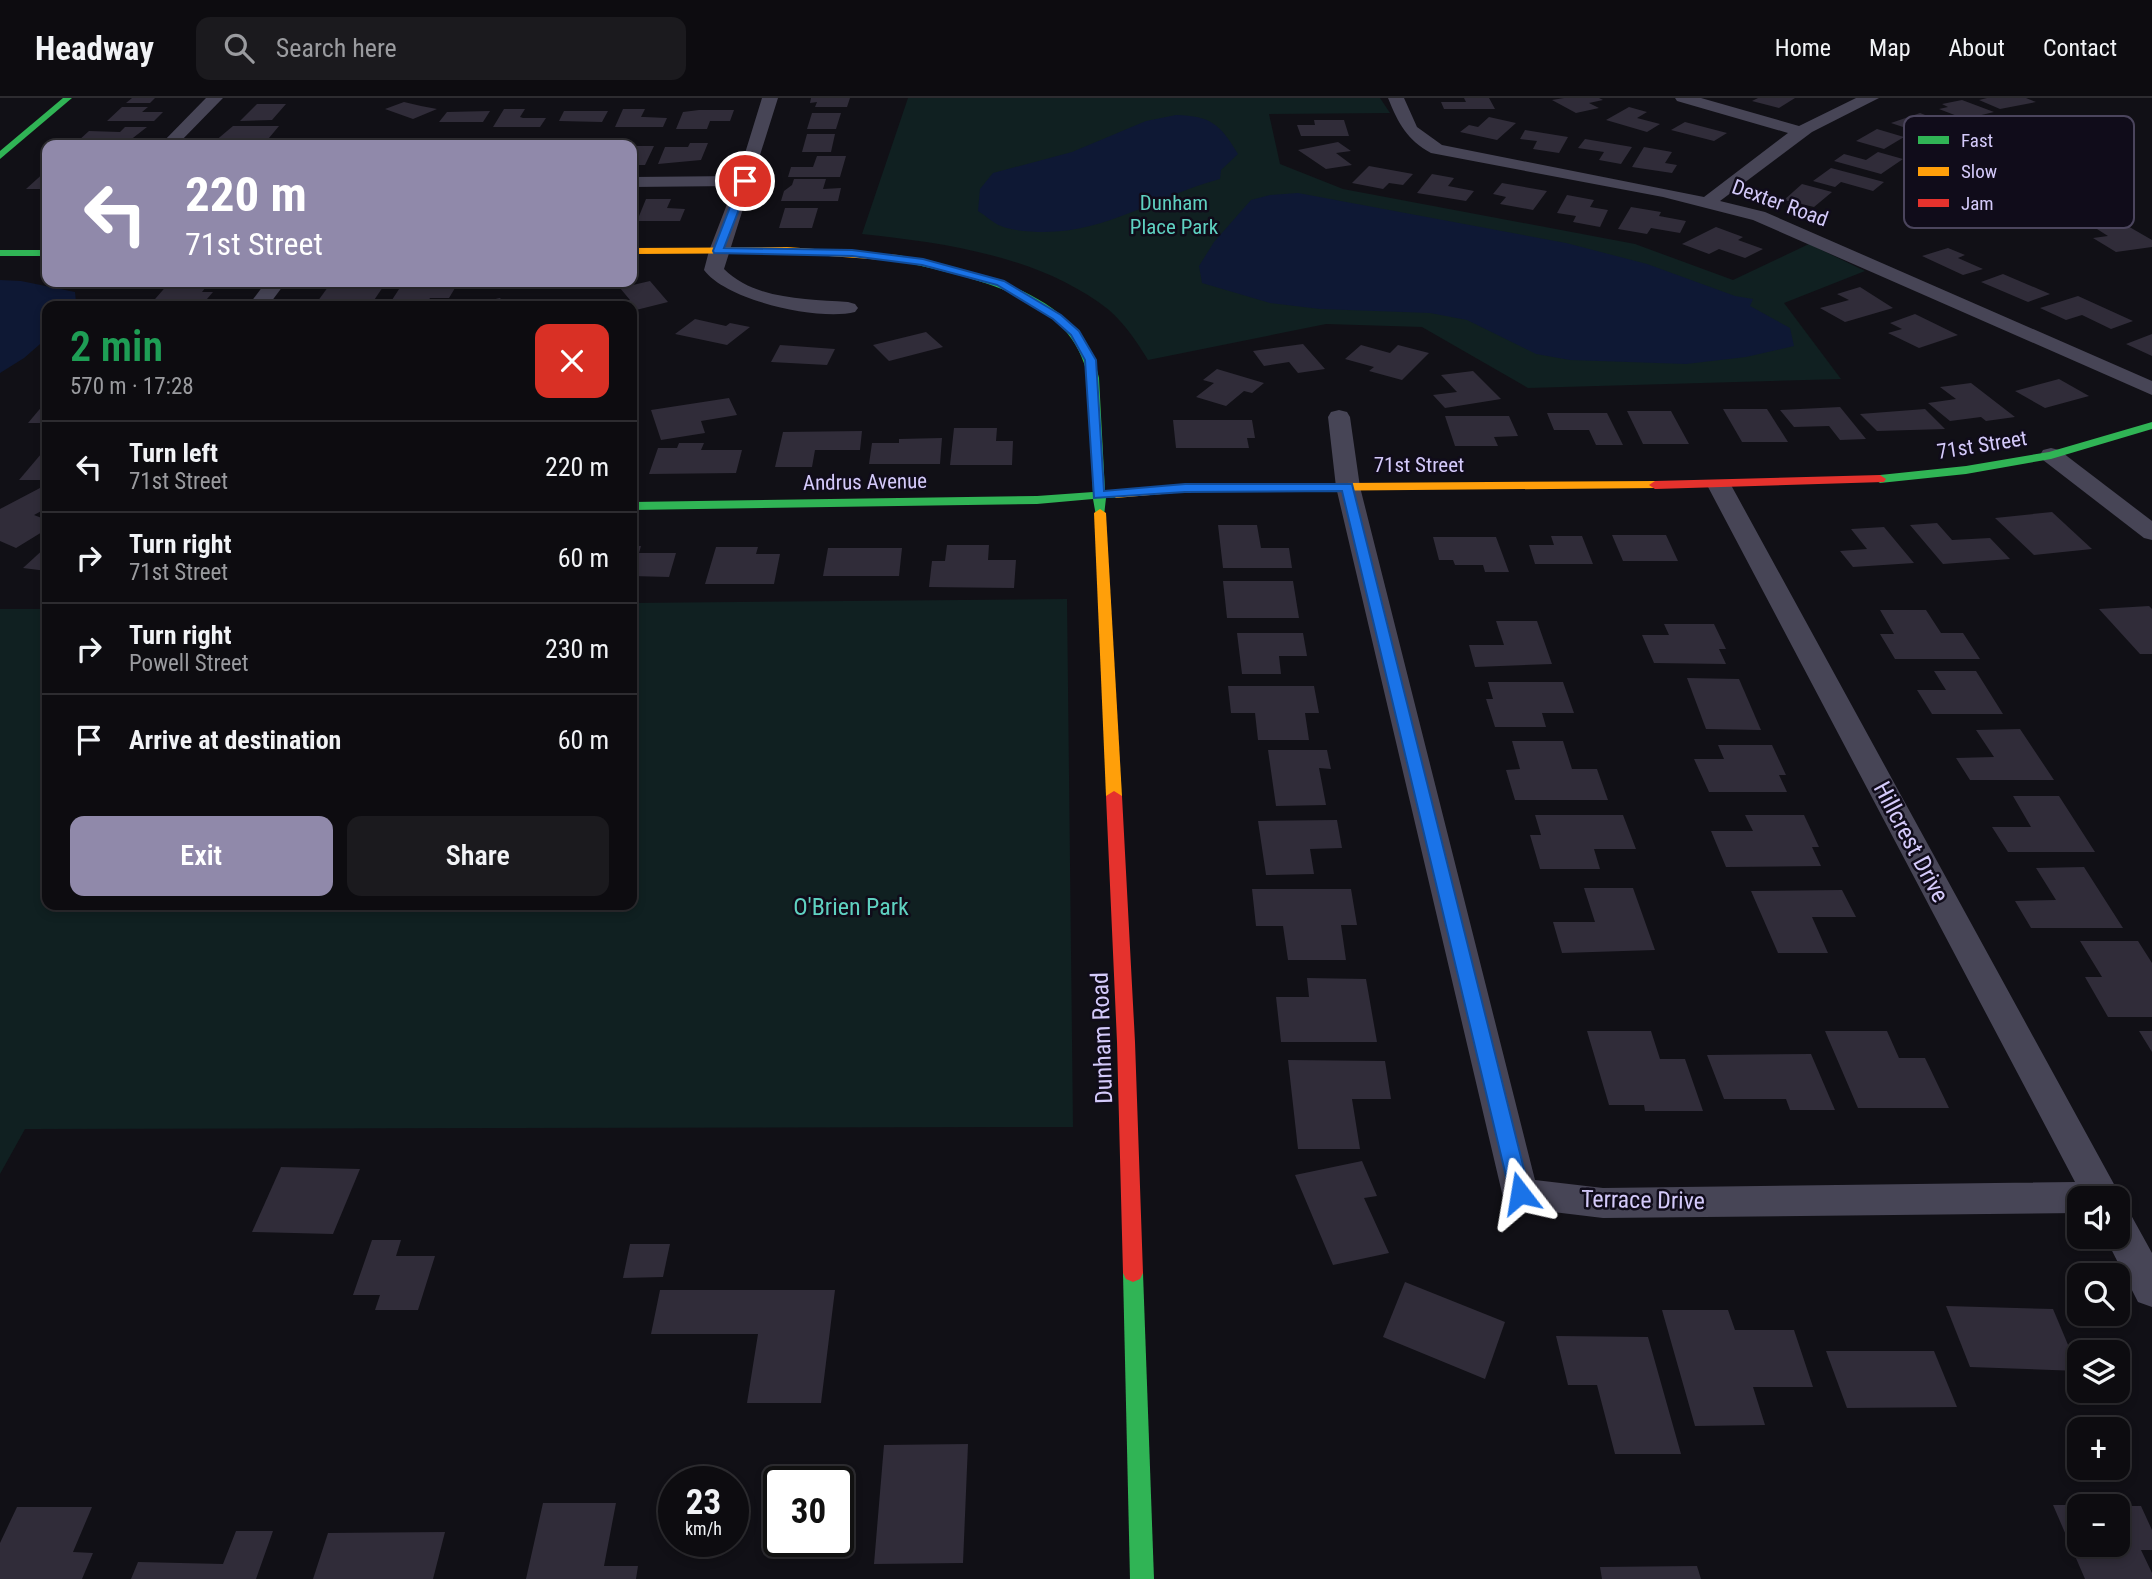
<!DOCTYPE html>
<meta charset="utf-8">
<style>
body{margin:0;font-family:"Roboto Condensed",sans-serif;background:#1b1a1e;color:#f1f3f6;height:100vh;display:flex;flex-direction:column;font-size:26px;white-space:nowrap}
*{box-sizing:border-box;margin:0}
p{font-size:23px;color:#9a9b9f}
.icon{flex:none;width:38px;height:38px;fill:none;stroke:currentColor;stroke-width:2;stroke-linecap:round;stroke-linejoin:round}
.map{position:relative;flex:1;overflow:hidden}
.sheet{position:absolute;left:42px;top:203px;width:595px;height:609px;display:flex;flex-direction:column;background:#0d0c10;border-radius:14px;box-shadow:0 4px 10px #0003,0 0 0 2px #2d2c30}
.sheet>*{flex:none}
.guide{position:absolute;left:42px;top:42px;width:595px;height:147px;border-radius:14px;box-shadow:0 4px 10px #0003,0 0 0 2px #2d2c30;background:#9089aa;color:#fff;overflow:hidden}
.fabs{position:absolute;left:2067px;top:1088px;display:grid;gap:14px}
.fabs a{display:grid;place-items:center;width:63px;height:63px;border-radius:14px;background:#0d0c10;box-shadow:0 4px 10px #0003,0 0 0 2px #2d2c30;font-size:35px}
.speed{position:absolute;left:658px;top:1368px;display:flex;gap:14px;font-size:35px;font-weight:700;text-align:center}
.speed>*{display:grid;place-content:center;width:91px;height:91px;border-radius:50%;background:#0d0c10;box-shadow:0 4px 10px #0003,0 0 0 2px #2d2c30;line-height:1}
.speed small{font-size:18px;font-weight:400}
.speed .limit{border:4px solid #111;border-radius:10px;background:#fff;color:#111}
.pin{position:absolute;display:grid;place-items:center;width:60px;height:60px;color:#fff;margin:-30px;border:4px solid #fff;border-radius:50%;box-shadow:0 2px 7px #0007}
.me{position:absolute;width:77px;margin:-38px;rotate:346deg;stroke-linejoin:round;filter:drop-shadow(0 0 5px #0008)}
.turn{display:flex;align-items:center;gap:24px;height:147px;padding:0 28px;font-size:32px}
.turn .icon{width:91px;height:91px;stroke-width:2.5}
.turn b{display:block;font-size:49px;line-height:60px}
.round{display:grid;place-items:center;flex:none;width:74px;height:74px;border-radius:14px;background:#1b1a1e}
.overview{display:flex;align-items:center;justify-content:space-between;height:119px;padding:0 28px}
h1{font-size:42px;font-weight:600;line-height:52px;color:#1e9e55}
.primary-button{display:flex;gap:14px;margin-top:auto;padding:14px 28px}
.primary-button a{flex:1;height:80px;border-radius:14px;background:#9089aa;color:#fff;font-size:28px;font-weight:600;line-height:80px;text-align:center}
.primary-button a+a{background:#1b1a1e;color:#f1f3f6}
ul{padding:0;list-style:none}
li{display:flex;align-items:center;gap:21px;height:91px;padding:0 28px;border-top:2px solid #2d2c30}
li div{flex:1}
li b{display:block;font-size:26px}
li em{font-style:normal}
header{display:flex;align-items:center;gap:42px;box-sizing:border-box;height:98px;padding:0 35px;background:#0d0c10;border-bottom:2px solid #2d2c30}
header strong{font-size:33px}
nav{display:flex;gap:38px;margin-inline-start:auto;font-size:24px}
.search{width:490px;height:63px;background:#1b1a1e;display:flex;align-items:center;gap:18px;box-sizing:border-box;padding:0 24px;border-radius:14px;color:#9a9b9f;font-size:26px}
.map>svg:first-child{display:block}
</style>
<header>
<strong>Headway</strong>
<div class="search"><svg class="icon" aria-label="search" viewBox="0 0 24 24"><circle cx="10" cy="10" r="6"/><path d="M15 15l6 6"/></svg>Search here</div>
<nav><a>Home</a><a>Map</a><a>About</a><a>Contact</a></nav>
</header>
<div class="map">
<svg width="2152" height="1481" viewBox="0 0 2152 1481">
<rect width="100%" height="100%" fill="#111016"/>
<g fill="#102021">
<path d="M908,0h472l10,15 -121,1 11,50 63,25 292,55 98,36 76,-36 56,27 -81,32 57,76 -313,9 -106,-61 -96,-3 -178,36c-11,-18 -23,-36 -39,-50 -69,-54 -163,-67 -247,-76z"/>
<polygon points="1067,501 1073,1029 25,1031 0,1076 0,511 47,511 47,807 632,807 632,505"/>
</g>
<g fill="#0e1834">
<path d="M1176,17c35,1 44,9 62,39l-17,16 -1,9c-60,16 -112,53 -176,53 -13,0 -31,-1 -43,-6 -8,-3 -16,-11 -23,-15l2,-22 13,-16 79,-21 74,-31z"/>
<polygon points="1298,95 1566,145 1647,166 1735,198 1753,201 1750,208 1790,230 1794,248 1746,259 1686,266 1570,262 1536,256 1467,222 1430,215 1320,211 1270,205 1202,185 1199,168 1214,144 1251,102 1270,97"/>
<polygon points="0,182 21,183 75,194 76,204 73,208 47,208 47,240 24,260 0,275"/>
</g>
<g fill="#302c39">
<polygon points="132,0 155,0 150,5 126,5"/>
<polygon points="811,0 850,0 847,9 815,9 817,4 810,5"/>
<polygon points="1464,0 1489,0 1495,11 1444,11 1441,4 1466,4"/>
<polygon points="1564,0 1599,0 1603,2 1589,5 1599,10 1576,15 1552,2"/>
<polygon points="1758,0 1795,0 1779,10 1752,3"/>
<polygon points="1987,0 2026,0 2036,4 2000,11 1979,2"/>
<polygon points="1962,2 1994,14 1965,21 1939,11 1948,9 1942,6"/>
<polygon points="404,4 421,8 437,11 413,21 385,11"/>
<polygon points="257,6 286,6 272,22 240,23"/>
<polygon points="122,9 148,9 142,14 163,14 154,23 107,23"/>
<polygon points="1629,9 1647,14 1637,20 1660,26 1647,34 1606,22"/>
<polygon points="504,11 525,11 520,19 523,20 546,20 540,29 493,29"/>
<polygon points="623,11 645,11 641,19 644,19 667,20 663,29 615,29"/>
<polygon points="699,12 734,12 730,23 710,23 707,31 676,31 683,14"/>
<polygon points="490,13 483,24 439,24 447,14"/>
<polygon points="564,13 608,13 602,24 559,23"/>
<polygon points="812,15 841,15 836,31 807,31"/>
<polygon points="1920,15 1943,24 1915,33 1891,25"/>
<polygon points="1489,19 1516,25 1497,42 1460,34 1469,27 1478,29"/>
<polygon points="1314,22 1344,22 1349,38 1301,38 1297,27 1315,27"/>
<polygon points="1685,24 1727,35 1714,43 1671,32"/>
<polygon points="233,28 279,28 269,40 251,40 247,44 214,44"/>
<polygon points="125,29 147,29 129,43 78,43 89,33 120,34"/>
<polygon points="1877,31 1904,39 1884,51 1856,43"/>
<polygon points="1525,32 1568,39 1559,55 1533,51 1537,43 1520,41"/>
<polygon points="807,36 835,36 831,54 802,54"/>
<polygon points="1585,41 1632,49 1621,66 1599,62 1604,54 1578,50"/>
<polygon points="1338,44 1351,53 1336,55 1352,67 1326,71 1298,52"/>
<polygon points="690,45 708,45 701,62 658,66 665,49 688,49"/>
<polygon points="632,48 654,48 645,67 632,67"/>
<polygon points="1644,49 1672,54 1665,65 1677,67 1672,75 1632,69"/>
<polygon points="1878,54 1903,61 1881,76 1834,63 1844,56 1866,62"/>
<polygon points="817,58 846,58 840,79 788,79 791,69 813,69"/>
<polygon points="2085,67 2135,82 2123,88 2101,81 2086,89 2058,80"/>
<polygon points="1369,68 1413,76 1403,87 1389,85 1383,91 1352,85"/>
<polygon points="1831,70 1884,84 1873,93 1841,84 1835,89 1813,83"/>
<polygon points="47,72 47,91 26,91"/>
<polygon points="1432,76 1454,80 1448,88 1474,93 1466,103 1417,95"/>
<polygon points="794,81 826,81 823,91 841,90 838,103 781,103 784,93 792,87"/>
<polygon points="1502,85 1547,93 1533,112 1500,106 1506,99 1493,96"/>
<polygon points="1802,86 1832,94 1814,109 1784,102"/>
<polygon points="1567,97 1594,102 1590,109 1608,112 1600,129 1573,124 1576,118 1557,115"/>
<polygon points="646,101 671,101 667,110 685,111 680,123 637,123"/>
<polygon points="1631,109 1661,114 1659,118 1686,123 1680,135 1651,130 1647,136 1618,131"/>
<polygon points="785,110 818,110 812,130 779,130"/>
<polygon points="2126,127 2152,142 2152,149 2116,154 2093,140 2108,138 2097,131"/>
<polygon points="1716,129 1743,139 1738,142 1763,151 1745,160 1719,151 1709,156 1682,146"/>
<polygon points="1948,150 1965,157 1958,160 1983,171 1963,177 1922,158"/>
<polygon points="2003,176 2050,196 2028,204 1981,184"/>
<polygon points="650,183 668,204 632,213 632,208 608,208 630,202 620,190"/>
<polygon points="169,185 209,185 202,194 213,194 201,208 149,208"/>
<polygon points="403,185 458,185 449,200 430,200 427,205 390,205"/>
<polygon points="328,189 383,189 370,208 315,207"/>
<polygon points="1860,189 1893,210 1845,224 1820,210 1849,202 1837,196"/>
<polygon points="2078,198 2133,223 2111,231 2082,217 2066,222 2040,210"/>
<polygon points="500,200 506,208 469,208 469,207"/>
<polygon points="1915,216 1958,237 1919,250 1888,235 1902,231 1890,225"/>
<polygon points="695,221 726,228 730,225 750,229 727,247 675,236"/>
<polygon points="926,234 943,249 889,263 873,247"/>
<polygon points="2152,236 2152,258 2126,246"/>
<polygon points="1303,246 1325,271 1298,275 1289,264 1264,268 1253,253"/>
<polygon points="780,247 835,251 827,267 771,264"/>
<polygon points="1361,247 1390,255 1398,247 1429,255 1402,282 1369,273 1374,269 1345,261"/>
<polygon points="1217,271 1264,285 1252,295 1244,293 1226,308 1196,299 1214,285 1203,282"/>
<polygon points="1473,273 1501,301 1445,310 1433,297 1457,294 1441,277"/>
<polygon points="2059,281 2089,298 2045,310 2015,293"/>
<polygon points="1971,285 2015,319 1986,323 1981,319 1950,323 1928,305 1956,301 1940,289"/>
<polygon points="729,300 737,317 701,323 705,335 661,342 651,312"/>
<polygon points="44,306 47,306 47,325 28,325"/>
<polygon points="1840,309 1866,341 1840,342 1829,328 1794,329 1780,312"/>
<polygon points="1723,311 1767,311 1788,344 1742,344"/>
<polygon points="1925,311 1945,331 1877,333 1860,316"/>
<polygon points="1627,313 1671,313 1689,346 1643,346"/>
<polygon points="1547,315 1607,315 1623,347 1596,347 1589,332 1554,332"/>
<polygon points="1445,318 1509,318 1518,338 1494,339 1498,348 1455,348"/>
<polygon points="1173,322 1252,322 1255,340 1247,340 1249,350 1176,350"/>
<polygon points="954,330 997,330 996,343 1013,343 1012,367 950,367"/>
<polygon points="862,333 860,352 815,352 812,369 775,369 783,334"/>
<polygon points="942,340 940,366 869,366 872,345 899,345 899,341"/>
<polygon points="679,345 704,345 701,352 742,352 736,375 649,376 658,350 677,350"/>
<polygon points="47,349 47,382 19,382"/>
<polygon points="40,390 47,392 47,410 34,417 47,422 47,431 16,450 0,443 0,411"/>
<polygon points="2052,414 2092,451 2034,457 1995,420"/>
<polygon points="1937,425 1952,442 1990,440 2010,461 1943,466 1910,427"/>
<polygon points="1218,427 1257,427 1261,450 1289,450 1292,470 1223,470"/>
<polygon points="1884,429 1914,465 1853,469 1840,453 1867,451 1851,431"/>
<polygon points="1612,437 1666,437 1678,463 1623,463"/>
<polygon points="1551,438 1582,438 1593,466 1535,466 1529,447 1554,447"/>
<polygon points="1433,439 1496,439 1509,474 1485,474 1483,467 1455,467 1453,462 1439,462"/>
<polygon points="947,447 989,447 988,462 1016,462 1014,490 929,489 932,463 945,463"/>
<polygon points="47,448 47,473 23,470"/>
<polygon points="632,448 641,448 639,455 676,455 669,479 632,478"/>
<polygon points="716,449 758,449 756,456 780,456 774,486 705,486"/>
<polygon points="828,450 902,450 899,478 823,478"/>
<polygon points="1223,483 1293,483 1299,520 1227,520"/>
<polygon points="2149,508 2152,511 2152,556 2140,556 2099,511"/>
<polygon points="1880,512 1926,512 1941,535 1963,535 1980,561 1895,561 1880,536 1894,536"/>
<polygon points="1496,523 1537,523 1552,566 1475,569 1469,547 1504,547"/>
<polygon points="1664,526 1714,526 1726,551 1719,551 1726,566 1654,565 1642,537 1669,537"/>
<polygon points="1237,535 1303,535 1307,558 1279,558 1281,576 1242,576"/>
<polygon points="1934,573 1976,573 2003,616 1932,616 1917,592 1946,592"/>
<polygon points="1687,580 1739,581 1761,632 1706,631"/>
<polygon points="1488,584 1563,584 1574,615 1542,615 1546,629 1495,629 1486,601 1493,601"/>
<polygon points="1228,588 1314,588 1319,615 1305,615 1309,642 1258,642 1255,615 1231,615"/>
<polygon points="2020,631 2054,682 1970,682 1956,660 1994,659 1976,632"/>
<polygon points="1512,643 1563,643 1572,671 1597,671 1608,702 1515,702 1506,672 1520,671"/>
<polygon points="1718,647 1772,647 1786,677 1779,677 1787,694 1709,694 1694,661 1724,661"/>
<polygon points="1268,652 1327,652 1331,671 1319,670 1326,707 1276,708"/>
<polygon points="2013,698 2059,698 2095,754 2008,754 1992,729 2031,729"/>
<polygon points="1535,717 1623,717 1636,751 1594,751 1600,771 1540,771 1530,737 1541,737"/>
<polygon points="1745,717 1804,717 1819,749 1812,749 1821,768 1726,769 1711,733 1753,733"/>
<polygon points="1337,722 1342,750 1310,751 1314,776 1266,777 1258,723"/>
<polygon points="2084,769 2123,830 2031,830 2015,803 2056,802 2036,770"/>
<polygon points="1584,790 1633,790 1655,852 1562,855 1553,824 1595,824"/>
<polygon points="1252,791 1351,791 1357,827 1341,827 1346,862 1288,862 1283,828 1256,828"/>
<polygon points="1842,792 1856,819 1812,819 1828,855 1778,855 1751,793"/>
<polygon points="2080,843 2138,843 2152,865 2152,919 2108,919 2085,879 2102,879"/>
<polygon points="1307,880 1366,881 1377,944 1281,944 1276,899 1309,899"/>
<polygon points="1587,933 1651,933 1660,961 1685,961 1703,1013 1645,1013 1644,1007 1609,1007"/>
<polygon points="1825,933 1887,933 1899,960 1925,960 1949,1010 1858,1010"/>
<polygon points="2139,933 2152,933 2152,954"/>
<polygon points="1811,956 1835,1012 1790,1012 1786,1001 1724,1001 1707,957"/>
<polygon points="1288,962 1385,963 1391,1001 1352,1001 1360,1051 1298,1051"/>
<polygon points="1362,1063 1377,1098 1364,1100 1389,1155 1333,1167 1295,1077"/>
<polygon points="281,1069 360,1071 333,1136 252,1134"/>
<polygon points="372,1142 401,1142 396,1158 435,1158 418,1212 375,1212 380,1197 353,1197"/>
<polygon points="630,1146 670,1146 663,1179 623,1180"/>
<polygon points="1405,1184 1505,1224 1485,1281 1383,1239"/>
<polygon points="660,1192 835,1192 821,1305 747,1305 758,1236 651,1236"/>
<polygon points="1946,1208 2053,1211 2079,1273 1970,1269"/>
<polygon points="1662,1212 1728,1212 1735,1232 1794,1232 1813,1289 1753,1289 1765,1327 1695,1328"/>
<polygon points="1556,1238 1648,1239 1681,1356 1615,1356 1597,1287 1568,1287"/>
<polygon points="1826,1253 1934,1253 1957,1309 1847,1310"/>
<polygon points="968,1346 963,1465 874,1466 884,1347"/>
<polygon points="543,1405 616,1405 604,1468 638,1468 636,1481 526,1481"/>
<polygon points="2053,1407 2079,1407 2079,1447 2118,1447 2118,1408 2141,1408 2152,1432 2152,1452 2141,1452 2152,1475 2152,1481 2085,1481"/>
<polygon points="17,1409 92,1409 73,1454 93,1455 82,1481 0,1481 0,1445"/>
<polygon points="236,1433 273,1433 256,1481 131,1481 138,1464 223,1466"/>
<polygon points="445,1434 433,1481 313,1481 328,1435"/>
<polygon points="1697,1468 1701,1481 1602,1481 1600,1469"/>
</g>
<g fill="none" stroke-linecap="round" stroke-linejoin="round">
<g fill="#474556" fill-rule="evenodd">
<polygon points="206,0 223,0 177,47 160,47"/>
<path d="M762,0h16l-54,171c31,31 83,30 124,33l7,2 3,4 -3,4c-36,9 -128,-11 -151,-42l5,-19 25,-65 -102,1v-10l106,-1z"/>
<path d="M1388,0h16l13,29 25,18 262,52 84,-64 -111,-32 -2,-3h26l98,28 57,-28h23l-67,34 -92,69 45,11 387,169v14l-399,-175 -90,-23 -232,-44c-24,-13 -33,-30 -43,-55z"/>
<polygon points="266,184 286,184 268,208 248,208"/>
<polygon points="1339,312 1347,314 1350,319 1360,389 1535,1082 1603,1090 2075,1084 1707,387 1711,382 1727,382 1731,387 2115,1088 2121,1101 2118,1109 2118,1101 2079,1101 2079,1115 1603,1120 1520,1110 1507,1106 1502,1095 1336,389 1328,319 1331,314"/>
<polygon points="2051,350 2059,352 2152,423 2152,442 2144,440 2043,362 2040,357 2043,352"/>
<polygon points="2118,1112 2131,1117 2152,1155 2152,1209 2138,1204 2105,1139 2118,1139"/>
</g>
<g fill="#30b455" fill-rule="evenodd">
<polygon points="63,0 72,0 0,61 0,53"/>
<rect x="0" y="152" width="47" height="6"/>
<path d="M898,157c73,15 184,36 201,123l6,113 11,-1 6,4 -2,3 -14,1 -2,18h-8l-3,-17 -56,5 -405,6v-8l405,-6 56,-4 -5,-114c-16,-85 -124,-102 -194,-118l-1,-2z"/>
<polygon points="2152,324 2152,331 2051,361 1966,376 1880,385 1874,381 1880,377 1966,368 2049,354"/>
<polygon points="1133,1166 1140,1169 1143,1175 1154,1481 1130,1481 1123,1175 1126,1169"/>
</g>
<g fill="#ff9f0a" fill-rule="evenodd">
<polygon points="787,149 898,157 903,160 898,163 787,155 632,156 632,150"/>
<polygon points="1655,383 1661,387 1659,390 1185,394 1116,400 1110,396 1116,392 1185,386"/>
<polygon points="1100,411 1106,415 1122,698 1114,703 1106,698 1094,415"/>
</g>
<g fill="#e5322d" fill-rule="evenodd">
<polygon points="1880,377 1886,381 1884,384 1655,391 1649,387 1655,383"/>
<polygon points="1114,693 1122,698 1135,944 1143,1175 1140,1181 1133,1184 1126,1181 1123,1175 1117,944 1106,698"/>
</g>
</g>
<polygon fill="#1a73e8" stroke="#114b97" stroke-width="2" points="745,81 750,83 724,150 852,152 923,161 1004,183 1061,217 1079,233 1096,262 1104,393 1185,386 1352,386 1530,1095 1527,1100 1520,1103 1513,1100 1510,1095 1342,393 1185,394 1094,400 1085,262 1071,237 1053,221 997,187 922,167 852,158 714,155 713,153 740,83"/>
<g text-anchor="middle" stroke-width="5" stroke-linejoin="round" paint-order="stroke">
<g font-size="21" fill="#5fd1c1" stroke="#100c1a">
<text x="1174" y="112">Dunham<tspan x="1174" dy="24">Place Park</tspan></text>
</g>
<g font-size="21" fill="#d4cafa" stroke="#100c1a">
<text transform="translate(1780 105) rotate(20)" y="7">Dexter Road</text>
<text transform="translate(1982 347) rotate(-9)" y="7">71st Street</text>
<text x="1419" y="374">71st Street</text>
<text transform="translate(865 384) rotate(-1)" y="7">Andrus Avenue</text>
</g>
<g font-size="24" fill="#d4cafa" stroke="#100c1a">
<text transform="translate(1911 744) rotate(62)" y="8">Hillcrest Drive</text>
<text transform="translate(1102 940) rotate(-92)" y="8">Dunham Road</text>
<text transform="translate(1643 1102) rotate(1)" y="8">Terrace Drive</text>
</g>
<g font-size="24" fill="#5fd1c1" stroke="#100c1a">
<text x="851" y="817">O'Brien Park</text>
</g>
</g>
<rect x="1904" y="18" width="230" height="112" rx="10" fill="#100c1a" stroke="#4b455d" stroke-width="2"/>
<rect x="1918" y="38" width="31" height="8" fill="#30b455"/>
<rect x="1918" y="69" width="31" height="9" fill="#ff9f0a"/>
<rect x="1918" y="101" width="31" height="8" fill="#e5322d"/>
<g font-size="19" fill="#d4cafa">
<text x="1961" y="49">Fast</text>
<text x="1961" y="80">Slow</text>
<text x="1961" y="112">Jam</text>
</g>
</svg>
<div class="fabs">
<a><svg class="icon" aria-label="sound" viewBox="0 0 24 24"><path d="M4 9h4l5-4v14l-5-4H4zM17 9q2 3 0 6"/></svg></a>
<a><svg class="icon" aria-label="search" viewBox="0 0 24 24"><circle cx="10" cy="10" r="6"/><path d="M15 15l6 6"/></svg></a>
<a><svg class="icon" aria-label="layers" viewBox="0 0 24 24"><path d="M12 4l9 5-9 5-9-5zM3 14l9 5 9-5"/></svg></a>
<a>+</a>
<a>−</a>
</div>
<div class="speed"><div>23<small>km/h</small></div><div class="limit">30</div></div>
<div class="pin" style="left:745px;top:83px;background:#d93025"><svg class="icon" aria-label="arrive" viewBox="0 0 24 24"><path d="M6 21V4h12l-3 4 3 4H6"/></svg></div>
<svg class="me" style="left:1520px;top:1095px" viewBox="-20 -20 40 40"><path d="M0-17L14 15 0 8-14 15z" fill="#1a73e8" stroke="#fff" stroke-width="4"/></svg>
<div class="guide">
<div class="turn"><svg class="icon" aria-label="left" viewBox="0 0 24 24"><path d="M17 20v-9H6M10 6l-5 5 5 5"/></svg><div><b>220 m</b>71st Street</div></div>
</div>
<section class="sheet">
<div class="overview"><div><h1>2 min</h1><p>570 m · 17:28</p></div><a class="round" style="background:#d93025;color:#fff"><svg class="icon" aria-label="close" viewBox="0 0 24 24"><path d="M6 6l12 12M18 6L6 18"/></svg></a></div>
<ul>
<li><svg class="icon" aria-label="left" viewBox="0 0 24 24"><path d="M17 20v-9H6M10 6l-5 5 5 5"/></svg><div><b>Turn left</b><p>71st Street</p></div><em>220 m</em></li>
<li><svg class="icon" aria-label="right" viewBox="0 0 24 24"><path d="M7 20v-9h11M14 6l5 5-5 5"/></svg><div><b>Turn right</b><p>71st Street</p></div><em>60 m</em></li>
<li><svg class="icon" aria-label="right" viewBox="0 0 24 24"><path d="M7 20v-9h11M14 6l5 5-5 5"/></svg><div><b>Turn right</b><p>Powell Street</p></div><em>230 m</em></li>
<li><svg class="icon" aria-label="arrive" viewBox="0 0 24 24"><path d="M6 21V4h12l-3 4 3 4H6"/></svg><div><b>Arrive at destination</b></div><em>60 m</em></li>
</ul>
<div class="primary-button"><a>Exit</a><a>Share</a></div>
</section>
</div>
